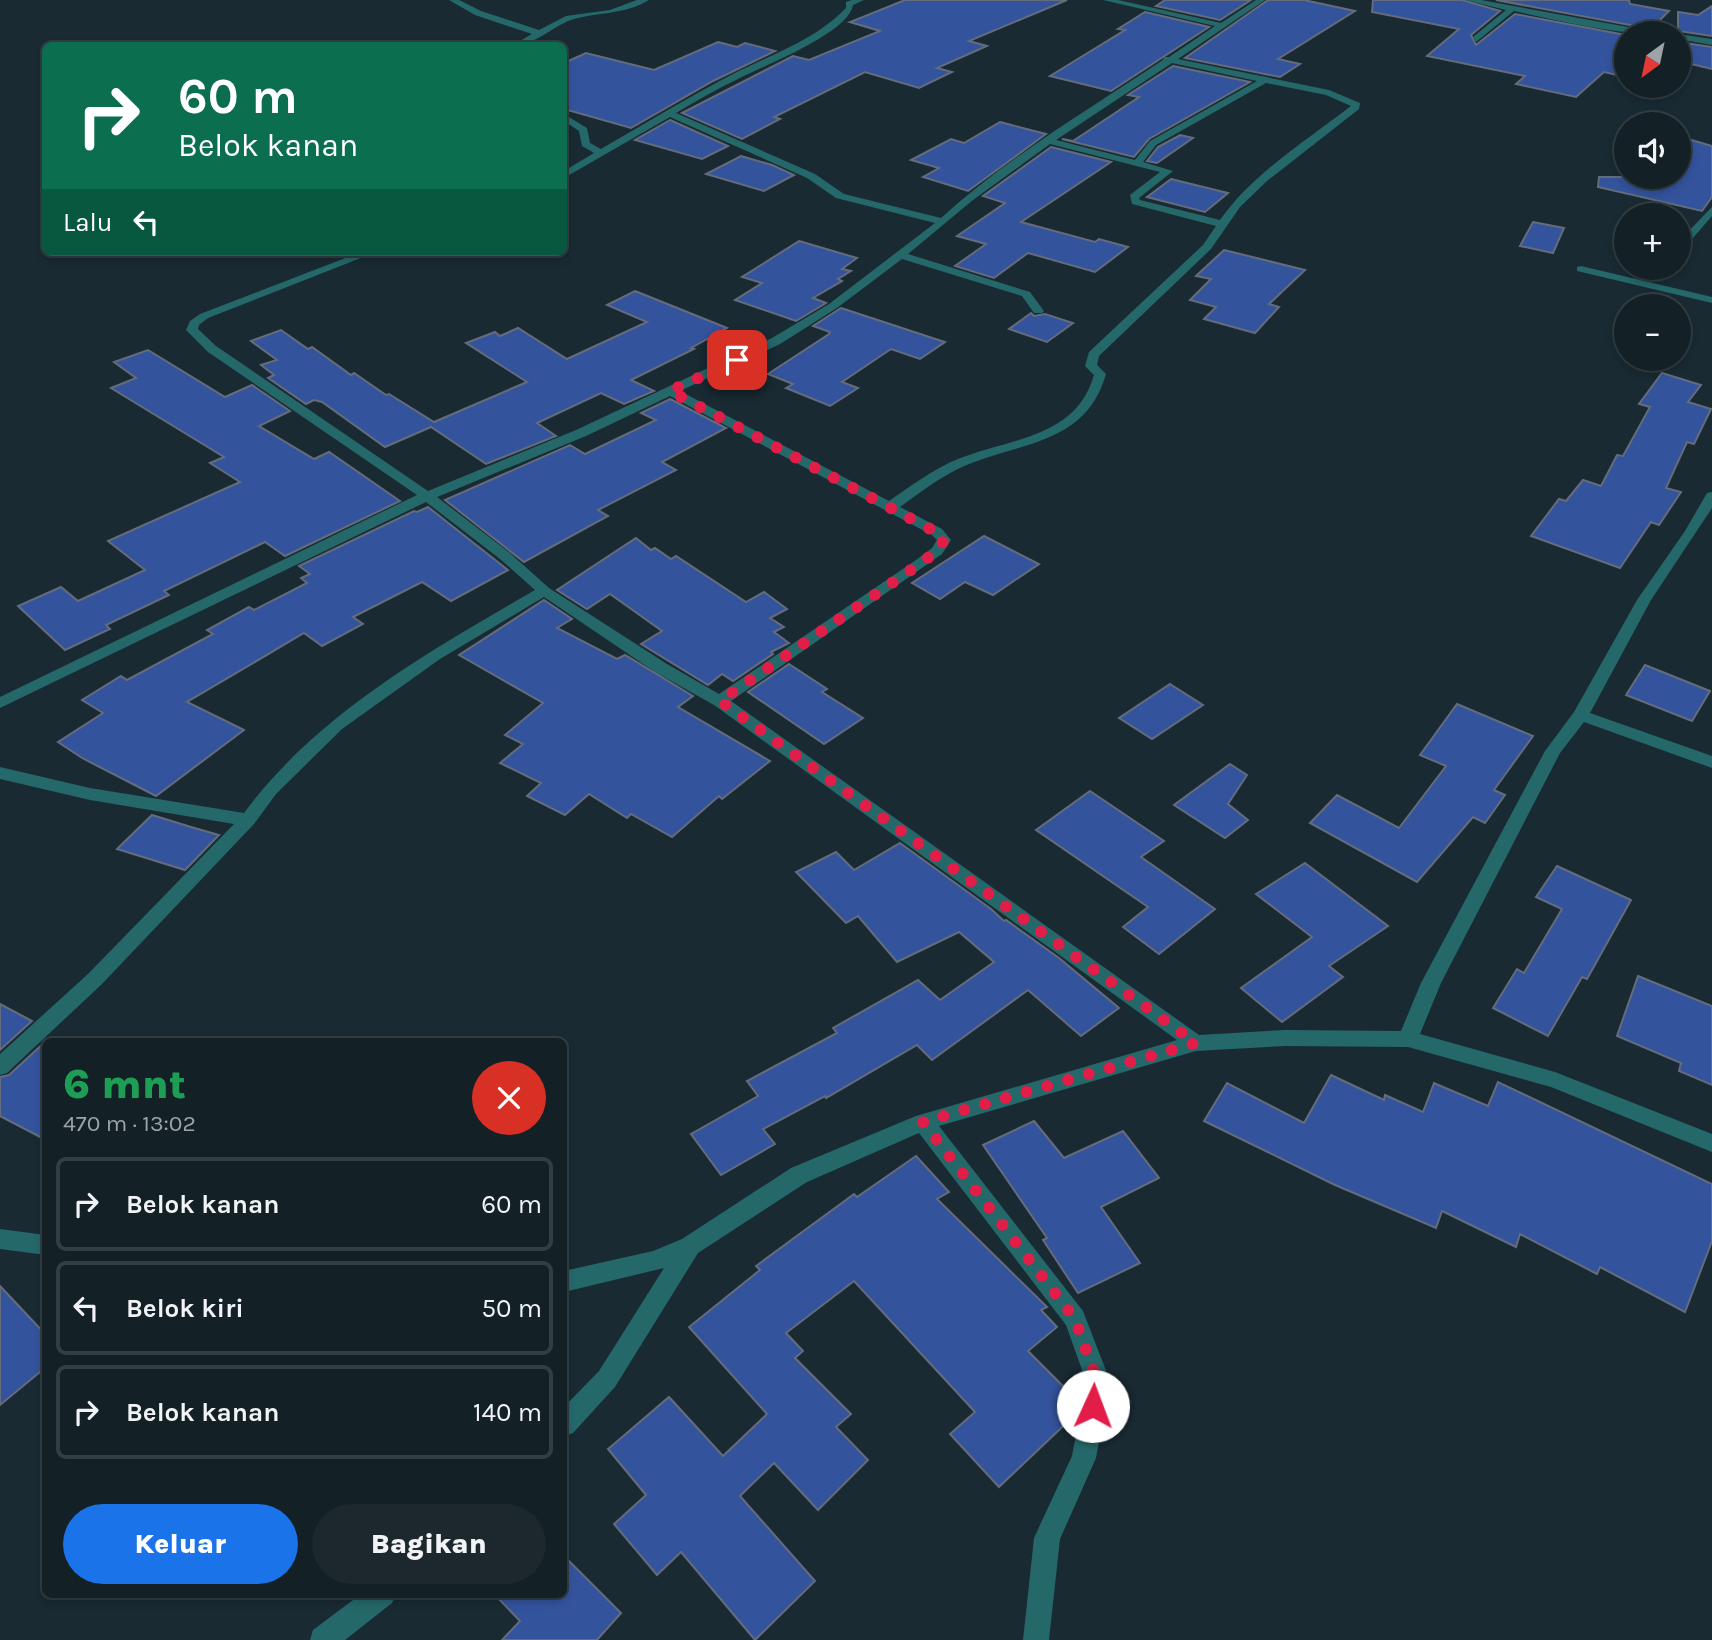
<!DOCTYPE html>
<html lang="id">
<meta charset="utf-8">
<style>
body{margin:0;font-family:Karla,sans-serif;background:#1c282e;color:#f1f3f6;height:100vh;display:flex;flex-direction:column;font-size:26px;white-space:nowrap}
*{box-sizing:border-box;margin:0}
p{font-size:23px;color:#9da3a7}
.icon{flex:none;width:38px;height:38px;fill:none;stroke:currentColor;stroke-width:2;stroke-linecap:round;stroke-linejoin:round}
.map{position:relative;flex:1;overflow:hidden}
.sheet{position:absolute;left:42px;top:1038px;width:525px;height:560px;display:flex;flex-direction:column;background:#132026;border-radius:10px;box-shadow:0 4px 10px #0003,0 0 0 2px #323e43}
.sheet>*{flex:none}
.guide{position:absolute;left:42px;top:42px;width:525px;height:214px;border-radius:10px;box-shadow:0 4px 10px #0003,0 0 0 2px #323e43;background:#0b6e4f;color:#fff;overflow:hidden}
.needle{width:46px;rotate:213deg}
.controls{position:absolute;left:1614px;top:21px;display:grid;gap:14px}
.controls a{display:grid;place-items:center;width:77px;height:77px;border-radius:50%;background:#132026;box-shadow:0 4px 10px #0003,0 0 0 2px #323e43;font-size:35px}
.pin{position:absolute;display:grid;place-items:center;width:60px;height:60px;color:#fff;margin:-30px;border-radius:14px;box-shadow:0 4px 10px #0006}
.me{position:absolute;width:77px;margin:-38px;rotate:2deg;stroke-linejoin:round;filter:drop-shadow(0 0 5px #0008)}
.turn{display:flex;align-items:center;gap:24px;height:147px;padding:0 21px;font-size:32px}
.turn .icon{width:91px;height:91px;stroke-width:2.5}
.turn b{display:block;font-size:49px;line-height:60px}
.then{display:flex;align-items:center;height:66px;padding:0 21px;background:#0003;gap:14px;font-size:26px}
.round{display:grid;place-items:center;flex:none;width:74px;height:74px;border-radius:37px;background:#1c282e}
.head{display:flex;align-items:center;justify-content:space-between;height:119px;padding:0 21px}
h1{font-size:42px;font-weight:800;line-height:52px;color:#1e9e55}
.primary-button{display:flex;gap:14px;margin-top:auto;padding:14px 21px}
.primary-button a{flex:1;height:80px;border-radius:42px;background:#1a73e8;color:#fff;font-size:28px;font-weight:800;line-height:80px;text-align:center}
.primary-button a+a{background:#1c282e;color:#f1f3f6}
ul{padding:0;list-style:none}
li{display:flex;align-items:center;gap:21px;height:94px;margin:0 14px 10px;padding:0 7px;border:4px solid #323e43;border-radius:10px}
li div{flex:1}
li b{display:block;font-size:26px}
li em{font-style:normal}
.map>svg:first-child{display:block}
</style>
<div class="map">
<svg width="1712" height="1640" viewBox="0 0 1712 1640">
<rect width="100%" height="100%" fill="#192a33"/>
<g fill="#34539d" stroke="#646c7c" stroke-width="2">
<polygon points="905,0 1067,0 969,41 987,46 937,68 952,72 919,88 865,72 774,117 780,119 742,139 682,113 793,56 809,60 880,31 850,22"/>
<polygon points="1165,0 1251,0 1220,20 1156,6"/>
<polygon points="1268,0 1304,0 1355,11 1278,59 1300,64 1280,77 1185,58"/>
<polygon points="1373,0 1462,0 1500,11 1471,35 1476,45 1515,14 1626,35 1626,77 1604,72 1576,97 1516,84 1525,76 1427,56 1459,29 1372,12"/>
<polygon points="1496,0 1629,0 1630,4 1669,11 1651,29"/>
<polygon points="1712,6 1712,36 1678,31 1678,12 1698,15"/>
<polygon points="1145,12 1209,27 1111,91 1050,76 1125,30 1118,29"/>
<polygon points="718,42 737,47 745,43 775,51 713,81 631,128 564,109 564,63 586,53 654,70"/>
<polygon points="1678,42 1712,47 1712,69 1678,61"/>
<polygon points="1173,66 1250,82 1149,139 1134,157 1062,139 1073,141 1139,97 1128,95"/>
<polygon points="670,120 728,146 702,159 635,140"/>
<polygon points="1000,122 1046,134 968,191 923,177 939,168 911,160 951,139 964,143"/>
<polygon points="1180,135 1193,138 1157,163 1147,161 1158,147"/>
<polygon points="1678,136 1712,146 1712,197 1702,211 1598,187 1599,177 1678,177"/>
<polygon points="1051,147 1111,162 1021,222 1095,242 1099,239 1128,247 1095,272 1028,253 994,278 955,266 986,244 957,236 1005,203 983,196"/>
<polygon points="741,156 772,165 794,175 764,191 706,174"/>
<polygon points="1171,179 1228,193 1205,212 1147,197"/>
<polygon points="1533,222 1564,228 1553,253 1520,246"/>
<polygon points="799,241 857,258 842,269 851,271 838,279 842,281 813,298 826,303 796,321 735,300 762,283 742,277"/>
<polygon points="1224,250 1305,270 1269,304 1279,307 1255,333 1204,319 1216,307 1190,300 1211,279 1196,276"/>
<polygon points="635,291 727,328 691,348 694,349 631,380 654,391 624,404 601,393 537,423 556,436 486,464 431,427 385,447 322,402 314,400 306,404 268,378 274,375 261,365 277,360 251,341 281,330 308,349 312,347 351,375 354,373 386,395 389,394 434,422 527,382 466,343 495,332 500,336 518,328 567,359 647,322 607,305"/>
<polygon points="841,308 899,327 945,342 920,359 891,349 842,382 858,388 830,406 786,388 793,384 768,374 829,334 830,332 813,326"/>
<polygon points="1031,313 1034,316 1045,314 1073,323 1047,342 1009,329"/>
<polygon points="148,350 225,397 252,385 290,411 259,426 314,459 329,452 400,501 285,556 265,542 164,591 169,595 106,625 110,629 65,650 18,606 61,587 78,601 145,570 108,541 240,482 210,463 224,457 111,388 136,378 114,362"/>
<polygon points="1662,373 1701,385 1688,402 1711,409 1694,444 1687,442 1666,488 1681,492 1659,525 1651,522 1620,568 1531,536 1559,499 1566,501 1583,480 1601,486 1617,455 1623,456 1650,407 1639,404"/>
<polygon points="670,399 726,428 662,462 676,470 598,510 608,516 524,562 445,500 570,445 585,454 656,420 641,413"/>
<polygon points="428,507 508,570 451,601 422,582 353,617 363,624 322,646 304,633 187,702 244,730 156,796 82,758 58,742 103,713 82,700 121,676 127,680 213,634 207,630 249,607 254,610 307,583 301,578 310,574 299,566 414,511 417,512"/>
<polygon points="984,536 1039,564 993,595 965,582 940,599 912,583"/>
<polygon points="636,538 651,550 655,548 671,559 676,556 746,602 764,592 787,609 770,618 784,627 774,632 789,643 771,652 773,654 733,681 722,674 708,685 641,644 662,631 610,594 587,609 557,590"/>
<polygon points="544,600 572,619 557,628 617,659 625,655 693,696 678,707 770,761 722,799 719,796 672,837 631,814 627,818 589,794 565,815 527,796 541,783 500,763 523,744 505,735 543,703 459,655"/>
<polygon points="789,664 827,689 822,692 863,718 824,744 748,692"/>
<polygon points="1645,665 1710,691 1692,721 1626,695"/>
<polygon points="1170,684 1203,705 1152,739 1119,718"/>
<polygon points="1457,704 1533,736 1494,790 1505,795 1485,823 1473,817 1417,882 1310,823 1337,795 1399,828 1446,766 1420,755"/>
<polygon points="1230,764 1247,775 1228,804 1248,820 1225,838 1174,805"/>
<polygon points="1090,791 1164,841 1141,857 1215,909 1159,954 1123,927 1148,907 1036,830"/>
<polygon points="152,815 191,827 219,835 185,870 117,849"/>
<polygon points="900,843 991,909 1004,921 1006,920 1059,958 1119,1008 1081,1036 1028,990 932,1060 917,1045 826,1098 825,1096 763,1129 775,1144 721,1175 691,1134 758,1096 747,1081 837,1033 833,1028 918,980 940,1000 994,962 959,932 897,962 858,916 846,923 796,872 836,852 854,870"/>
<polygon points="1305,863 1388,926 1329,966 1343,977 1282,1022 1241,988 1312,937 1256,894"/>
<polygon points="1557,866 1631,900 1587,979 1582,977 1548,1036 1493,1008 1517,969 1524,973 1562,909 1536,897"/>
<polygon points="1638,976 1712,1006 1712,1085 1679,1071 1681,1063 1617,1036"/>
<polygon points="0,1004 32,1021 0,1050"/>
<polygon points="46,1041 46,1140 0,1116 0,1077 9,1075"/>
<polygon points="1331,1075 1384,1100 1385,1095 1423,1112 1434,1083 1488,1106 1498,1082 1712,1184 1712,1241 1685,1312 1600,1267 1597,1274 1520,1234 1516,1247 1442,1211 1436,1228 1335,1185 1204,1121 1227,1083 1304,1123"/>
<polygon points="1034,1121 1064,1158 1123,1131 1159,1178 1101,1207 1140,1263 1078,1293 1043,1240 1047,1238 983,1145"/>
<polygon points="916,1156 949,1192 937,1199 1047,1307 1041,1310 1057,1327 1028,1351 1079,1402 1077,1413 999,1487 950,1434 975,1412 854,1281 786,1333 803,1351 795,1358 851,1414 836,1427 868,1460 818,1510 774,1463 740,1496 815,1581 755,1640 681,1552 657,1575 614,1524 646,1495 608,1449 669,1397 723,1456 767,1414 689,1327 760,1270 756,1266 854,1194 857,1197"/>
<polygon points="0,1286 46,1335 46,1367 0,1405"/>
<polygon points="564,1556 621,1613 597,1640 502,1640 520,1621 494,1594 564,1594"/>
</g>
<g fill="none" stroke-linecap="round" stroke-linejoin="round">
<g fill="#25686a" fill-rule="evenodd">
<path d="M449,0h10l22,11 58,19 27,-14 44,-6 27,-10h12c-24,15 -53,12 -78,20 -21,8 -37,26 -60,26l21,-12 -57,-19z"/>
<path d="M852,0h12l-11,5c-4,28 -90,61 -115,74 -21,10 -42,22 -62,34l139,61 29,20 97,24c67,-61 147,-108 222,-158l1,-3h5l46,-31 -112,-26h15l103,23 35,-23h9l-87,59 151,31 31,13 -1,6 -92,72 -27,26 -29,42 -112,107 -2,9 9,9c-19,68 -81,68 -137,90 -25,10 -47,27 -69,43l42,22 9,11 -9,14 -211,147 468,334 86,-5 116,1 20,-48 124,-232 29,-39 63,-112 48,-69 22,-38 5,-1v16l-61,92 -61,113 122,43v12l-128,-46 -24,31 -119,230 -21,51 135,38 157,62v18l-161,-65 -143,-40 -123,-1 -89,5 -257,75 144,185 27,70 -14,77 -36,81 -11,101h-26l11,-102 38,-82 14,-75 -20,-56 -147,-192 -112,49 -109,71 -83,134 -42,46 -9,3v-29l35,-36 65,-103 -100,24v-21l89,-20 29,-12 109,-71 125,-52 261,-76 -463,-335 -59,-33 -111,-75 -104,62 -98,70 -66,65 -22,30 -152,160 -95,89 -7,2v-21l88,-80 146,-150 -144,-24 -90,-21v-12l90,21 154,25c74,-100 185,-161 291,-223l-35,-31 -74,-57 -426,206v-11l417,-202 -209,-143 -22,-22 4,-9 10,-7 161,-62h15l-168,66 -9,7 -1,4 18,17 212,145 148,-61 196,-92 57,-34 106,-81 -99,-25 -29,-20 -137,-61 -106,61v-7l30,-18 -12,-7 -3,-15 -15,-10v-7l23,14 3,15 11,6c43,-25 86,-51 130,-74 41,-21 83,-34 115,-67v-6zM1172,63l85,18 -107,60 -15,19 -79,-20zM1266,83l60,12 25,11c-45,35 -98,67 -131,114l-80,-20 -1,-2 34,-27 -30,-9 13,-17zM1050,144l110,28 -30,23 2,9 84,22 -13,19 -114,107 -4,14 9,9c-18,63 -83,63 -136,84 -25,10 -47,27 -69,42l-209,-110 100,-47 57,-36 65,-49 120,37 12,17h8l2,-2 -14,-19 -122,-38 65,-54zM670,396l262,139 5,5 -5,8 -16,12 -197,134 -52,-30 -118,-76 -39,-35 -73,-56 149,-61z"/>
<path d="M1465,0h16l180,33c-48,2 -99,-12 -147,-22l-38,31 -3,-5 33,-27z"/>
<polygon points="1678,34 1712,39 1712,45 1678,39"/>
<polygon points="1712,207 1712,216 1686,246 1678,246 1678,242"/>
<polygon points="1581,266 1712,297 1712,303 1577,271 1577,267"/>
<polygon points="0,1229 46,1235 46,1255 0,1249"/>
<polygon points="361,1594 396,1594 392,1603 345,1640 310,1640 313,1630"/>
</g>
</g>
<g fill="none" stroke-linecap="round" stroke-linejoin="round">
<polyline stroke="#e11d48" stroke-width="12" stroke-dasharray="0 21.6" points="737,360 670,391 936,532 944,540 937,551 921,563 720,701 1196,1043 923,1122 1075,1319 1097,1381 1093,1406"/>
</g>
</svg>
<div class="controls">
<a><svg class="needle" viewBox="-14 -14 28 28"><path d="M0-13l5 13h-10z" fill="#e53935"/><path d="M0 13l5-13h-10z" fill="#9da3a7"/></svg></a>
<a><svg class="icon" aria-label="sound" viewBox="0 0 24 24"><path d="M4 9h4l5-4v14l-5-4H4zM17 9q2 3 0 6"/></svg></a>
<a>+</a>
<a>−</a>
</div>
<div class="pin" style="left:737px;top:360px;background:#d93025"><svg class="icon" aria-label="arrive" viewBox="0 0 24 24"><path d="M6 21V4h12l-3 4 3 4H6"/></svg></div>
<svg class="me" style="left:1093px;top:1406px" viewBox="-20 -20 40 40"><circle r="19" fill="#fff"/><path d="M0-13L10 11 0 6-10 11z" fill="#e11d48"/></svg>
<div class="guide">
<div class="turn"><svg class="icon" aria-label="right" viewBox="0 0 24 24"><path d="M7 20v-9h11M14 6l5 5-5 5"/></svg><div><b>60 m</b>Belok kanan</div></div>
<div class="then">Lalu<svg class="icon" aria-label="left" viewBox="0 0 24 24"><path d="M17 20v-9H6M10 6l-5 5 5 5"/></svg></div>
</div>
<section class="sheet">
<div class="head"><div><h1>6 mnt</h1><p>470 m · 13:02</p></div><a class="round" style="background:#d93025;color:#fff"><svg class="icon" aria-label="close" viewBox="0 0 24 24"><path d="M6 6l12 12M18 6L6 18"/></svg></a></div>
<ul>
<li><svg class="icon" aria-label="right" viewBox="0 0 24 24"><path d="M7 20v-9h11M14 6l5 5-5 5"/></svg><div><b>Belok kanan</b></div><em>60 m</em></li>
<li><svg class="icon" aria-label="left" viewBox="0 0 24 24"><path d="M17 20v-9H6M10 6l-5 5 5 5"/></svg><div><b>Belok kiri</b></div><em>50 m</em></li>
<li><svg class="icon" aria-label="right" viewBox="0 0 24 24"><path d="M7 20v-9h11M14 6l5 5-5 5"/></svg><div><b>Belok kanan</b></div><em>140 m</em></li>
</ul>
<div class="primary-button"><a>Keluar</a><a>Bagikan</a></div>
</section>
</div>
